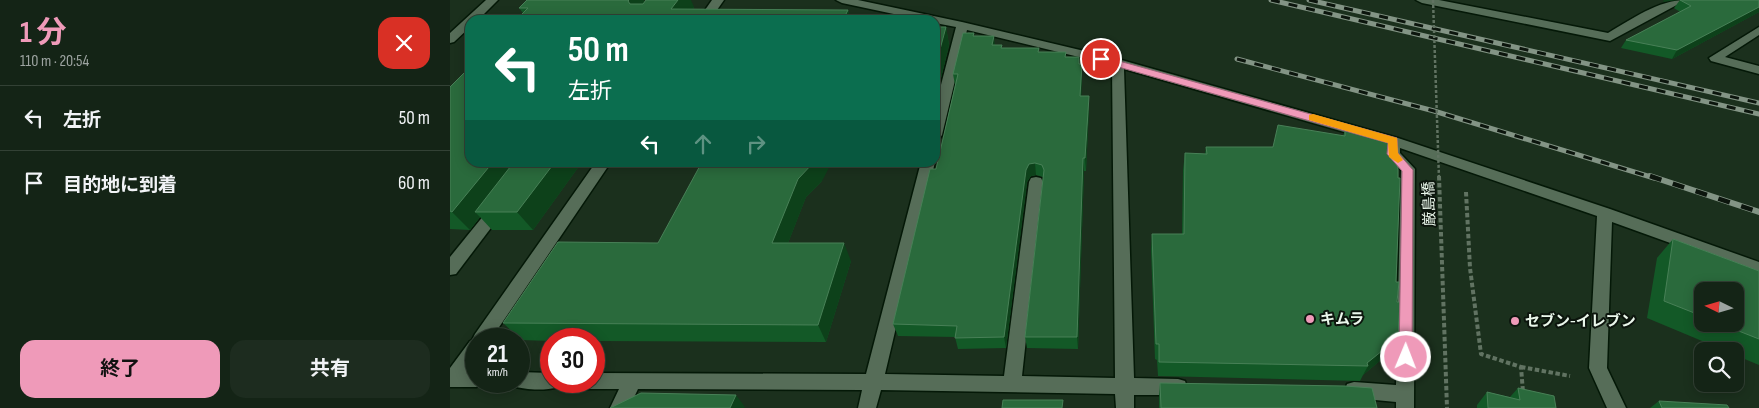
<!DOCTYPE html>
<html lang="ja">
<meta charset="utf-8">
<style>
body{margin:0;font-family:"Sofia Sans Condensed","Noto Sans JP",sans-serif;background:#1d2c1f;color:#f1f3f6;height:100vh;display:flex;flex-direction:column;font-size:19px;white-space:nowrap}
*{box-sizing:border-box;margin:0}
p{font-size:16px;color:#9da4a1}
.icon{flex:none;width:28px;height:28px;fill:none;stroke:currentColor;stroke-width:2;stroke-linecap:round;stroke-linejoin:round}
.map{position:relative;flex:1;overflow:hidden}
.sheet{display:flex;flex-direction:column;background:#142416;width:450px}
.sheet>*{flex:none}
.banner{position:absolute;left:15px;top:15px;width:475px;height:152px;border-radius:15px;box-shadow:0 2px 12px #0003,0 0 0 1px #334135;background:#0b6e4f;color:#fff;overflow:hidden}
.needle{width:32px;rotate:275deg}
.controls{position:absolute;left:1244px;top:282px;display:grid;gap:10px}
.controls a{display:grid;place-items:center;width:50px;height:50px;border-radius:10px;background:#142416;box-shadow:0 2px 12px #0003,0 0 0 1px #334135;font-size:25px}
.speed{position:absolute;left:15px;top:328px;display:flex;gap:10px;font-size:25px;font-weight:700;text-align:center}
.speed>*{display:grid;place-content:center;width:65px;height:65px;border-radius:50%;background:#142416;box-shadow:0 2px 12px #0003,0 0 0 1px #334135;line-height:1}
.speed small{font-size:12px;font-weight:400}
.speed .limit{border:8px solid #d22;background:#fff;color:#111}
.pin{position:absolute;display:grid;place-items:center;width:42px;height:42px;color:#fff;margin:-21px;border:2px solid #fff;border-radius:50%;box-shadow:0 1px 5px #0007}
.me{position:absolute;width:55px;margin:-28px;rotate:1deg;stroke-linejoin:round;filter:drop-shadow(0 0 4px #0008)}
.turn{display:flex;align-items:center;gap:18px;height:105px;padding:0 20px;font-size:22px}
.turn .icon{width:65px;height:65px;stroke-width:2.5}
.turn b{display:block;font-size:35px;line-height:42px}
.lanes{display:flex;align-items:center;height:48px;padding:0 20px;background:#0003;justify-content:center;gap:25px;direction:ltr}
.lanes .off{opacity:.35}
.round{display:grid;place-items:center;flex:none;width:52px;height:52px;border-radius:15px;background:#1d2c1f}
.summary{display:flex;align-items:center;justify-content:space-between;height:85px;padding:0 20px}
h1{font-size:30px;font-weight:700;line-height:38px;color:#ef9ab9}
.action{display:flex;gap:10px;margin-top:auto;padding:10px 20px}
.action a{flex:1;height:58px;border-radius:15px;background:#ef9ab9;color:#111;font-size:20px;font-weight:700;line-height:58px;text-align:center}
.action a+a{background:#1d2c1f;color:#f1f3f6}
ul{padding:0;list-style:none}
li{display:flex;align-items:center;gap:15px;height:65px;padding:0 20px;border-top:1px solid #334135}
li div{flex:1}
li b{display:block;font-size:19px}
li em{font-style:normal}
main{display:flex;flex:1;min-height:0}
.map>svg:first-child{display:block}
</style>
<main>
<section class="sheet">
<div class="summary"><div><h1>1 分</h1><p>110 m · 20:54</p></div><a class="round" style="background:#d93025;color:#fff"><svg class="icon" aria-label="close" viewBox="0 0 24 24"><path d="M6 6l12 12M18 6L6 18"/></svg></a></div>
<ul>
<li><svg class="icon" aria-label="left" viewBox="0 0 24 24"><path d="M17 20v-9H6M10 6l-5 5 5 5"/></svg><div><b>左折</b></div><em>50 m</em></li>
<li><svg class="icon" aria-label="arrive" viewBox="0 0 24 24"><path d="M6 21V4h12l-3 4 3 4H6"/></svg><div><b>目的地に到着</b></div><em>60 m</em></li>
</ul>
<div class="action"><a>終了</a><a>共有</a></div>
</section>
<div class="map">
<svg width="1309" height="408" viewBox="0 0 1309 408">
<rect width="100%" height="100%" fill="#1b301d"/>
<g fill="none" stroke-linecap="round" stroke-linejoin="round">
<defs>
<g id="minor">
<polygon points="36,0 48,0 28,20 20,20 20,27 4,42 0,43 0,33"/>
<polygon points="262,0 274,0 260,20 248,20"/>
<polygon points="386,0 408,0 512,22 668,59 948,138 1160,209 1309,262 1309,275 1162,222 1157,368 1176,408 1157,408 1139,368 1147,216 950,148 950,153 965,169 964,408 946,408 946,402 904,398 897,396 895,390 897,384 904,382 946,385 951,170 936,154 936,144 674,69 684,378 728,379 735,381 737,387 735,393 728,395 684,395 684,408 666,408 665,394 431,390 426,408 408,408 412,390 188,389 179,408 160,408 169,389 120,389 113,387 111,381 144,381 144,373 416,374 471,162 485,162 435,374 554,376 579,182 581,178 586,177 591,178 593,182 572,376 665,378 662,65 517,30 492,135 490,138 485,140 485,108 506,27 485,23 485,20 472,20 392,3"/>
<path d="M966,0h23l169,33c24,-14 50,-33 78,-33l-76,41 -188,-38z"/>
<polygon points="1309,27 1309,35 1275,57 1309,66 1309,74 1261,61 1259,58"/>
<polygon points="146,162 161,162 41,339 26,339 26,360 19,371 26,371 26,381 34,381 32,385 26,387 0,387 0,368 20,341 22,340 25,334"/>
<polygon points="48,202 53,204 56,208 53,212 6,274 0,275 0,257 43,204"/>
<path d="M69,372l32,1v8h9l-2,6c-13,4 -33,3 -45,-1l-3,-5h9z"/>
</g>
</defs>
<use href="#minor" stroke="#041807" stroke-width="3"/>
<g stroke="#617362" stroke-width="4" stroke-dasharray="4.5 2.5" stroke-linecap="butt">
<polyline points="1016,192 1020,268 1031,354 1071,367 1073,392"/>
<polyline points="1071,367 1120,376"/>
</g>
<use href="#minor" fill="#566d58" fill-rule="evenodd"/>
<defs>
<g id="rail-far1">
<polyline points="821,0 1309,114"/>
<polyline points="859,0 1309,103"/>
<polyline points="787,59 984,111 1204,178"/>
</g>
<polyline id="rail" points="1200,176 1309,212"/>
</defs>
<use href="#rail-far1" stroke="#839485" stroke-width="5"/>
<use href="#rail" stroke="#839485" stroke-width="6"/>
<use href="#rail-far1" stroke="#0c150d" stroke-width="3" stroke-dasharray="9" stroke-linecap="butt"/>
<use href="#rail" stroke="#0c150d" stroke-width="4.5" stroke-dasharray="12" stroke-linecap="butt"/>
<polyline stroke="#617362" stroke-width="2.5" stroke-dasharray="3 2" stroke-linecap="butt" points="983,0 989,178"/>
<polyline stroke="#617362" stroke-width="4" stroke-dasharray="4.5 2.5" stroke-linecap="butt" points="989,176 997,408"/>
</g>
<g fill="#135927" fill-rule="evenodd">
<polygon points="1230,0 1309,0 1309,12 1222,59 1171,48 1176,40 1230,12 1224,8"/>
<polygon points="195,2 244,7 243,9 398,10 401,20 66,20 73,13 69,8"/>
<polygon points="485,27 496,27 499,45 489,86 485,86"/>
<polygon points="524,33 524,36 552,48 589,52 616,57 629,64 632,64 631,96 639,108 636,171 634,171 628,349 577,348 575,337 593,177 586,175 581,176 577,182 556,348 508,349 505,337 448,336 443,324 486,169 505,85 503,74"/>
<polygon points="0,87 20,162 132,162 83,230 42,230 30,217 20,230 0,229"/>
<polygon points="895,130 946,282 947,302 948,338 939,353 913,375 910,381 708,376 707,360 705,359 701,250 702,234 732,234 733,170 735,153 755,154 756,147 823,147 893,136"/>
<polygon points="372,181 356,197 338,243 401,261 376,342 144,341 144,339 101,339 101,341 71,340 53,323 208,243"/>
<path d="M1223,239l86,32v94l-24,-10v-4h-9l-79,-33 10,-60zM1252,291l33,33h-33z"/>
<polygon points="710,383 927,408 709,408 709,396"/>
<polygon points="1068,388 1106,408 1027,408 1027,405 1037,392 1060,397"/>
<polygon points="1209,401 1279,408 1200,408"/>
</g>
<g fill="#0d411a">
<polygon points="179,0 194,0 197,7 188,19 178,1"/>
<polygon points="228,0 241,0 244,7 235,20 221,9"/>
<polygon points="1214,0 1228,0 1213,2"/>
<polygon points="1309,7 1309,12 1222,59 1227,50"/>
<polygon points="398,10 401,20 393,20"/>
<polygon points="496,27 499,45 489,86 485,68"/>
<polygon points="544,36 545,47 542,45"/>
<polygon points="632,64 632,76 631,108 630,96"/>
<polygon points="639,96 639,108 636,171 635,158"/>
<polygon points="633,158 634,171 628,349 627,337"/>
<polygon points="43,162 73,162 25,212 30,217 20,230 2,212"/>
<polygon points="105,162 132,162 83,230 67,212"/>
<polygon points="364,162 382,162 372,181 356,197 331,261 322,243 348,179"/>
<polygon points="585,163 586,175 581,176 577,182 556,348 554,337 576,170 579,164"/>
<polygon points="394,243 401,261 376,342 368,325"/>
<polygon points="948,338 939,353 913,375 918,366 917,363"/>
<polygon points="286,395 295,407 294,408 280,408"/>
</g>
<g fill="#2a6a3c" stroke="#488057">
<polygon points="77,0 179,0 178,1 180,4 193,4 196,0 228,0 221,9 398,10 393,20 66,20 78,8 69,8"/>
<polygon points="1230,0 1309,0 1309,7 1227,50 1176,40 1241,6"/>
<polygon points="485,27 496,27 485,68"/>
<polygon points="513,33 524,33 523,36 544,36 542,45 552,45 551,48 589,48 588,52 616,52 615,57 629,57 629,64 632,64 630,96 639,96 635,158 633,158 627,337 575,337 594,170 592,165 585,163 579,164 576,170 554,337 505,338 507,326 443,324 480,169 486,169 508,74 503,74"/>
<polygon points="20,67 20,162 43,162 2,212 0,211 0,87"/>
<polygon points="828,125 895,136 895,130 924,135 924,139 943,142 943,148 948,148 948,178 950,178 946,282 949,282 947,302 950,302 948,338 917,363 918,366 709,362 709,344 706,344 702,234 734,234 735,153 757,154 756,147 823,147"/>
<polygon points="64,162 105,162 67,212 25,212"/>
<polygon points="252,162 364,162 348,179 322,243 394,243 368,325 53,323 108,242 208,243"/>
<polygon points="1223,239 1309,271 1309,339 1271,324 1285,324 1285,291 1252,291 1252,316 1214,301"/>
<polygon points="710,383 895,386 922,388 927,408 711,408"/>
<polygon points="1068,388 1104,396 1106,408 1038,408 1037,392 1070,400"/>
<polygon points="191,393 286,395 280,408 160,408"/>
<polygon points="553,400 613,400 612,408 552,408"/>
<polygon points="1209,401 1277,405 1279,408 1212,408"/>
</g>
<polygon fill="#ef9ab9" stroke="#9b6478" points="651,56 947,138 948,153 963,170 962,357 960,361 956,363 951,361 949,357 952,171 937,154 938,143 647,61 647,57"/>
<polygon fill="#f59e0b" points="863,114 947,138 948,153 953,160 948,163 939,157 938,143 859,120 859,115"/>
<g fill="#ef9ab9" stroke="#0c150d" stroke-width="2">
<circle cx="860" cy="319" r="5"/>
<circle cx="1065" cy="321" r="5"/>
</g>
<g text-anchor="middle" stroke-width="4" stroke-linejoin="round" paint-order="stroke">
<g font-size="15" fill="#eaf7eb" stroke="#0c150d">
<text transform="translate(979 204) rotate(-92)" y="5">厳島橋</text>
</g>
<g font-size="15" font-weight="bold" fill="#eaf7eb" stroke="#0c150d" text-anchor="start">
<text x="870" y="324">キムラ</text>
<text x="1075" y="326">セブン-イレブン</text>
</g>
</g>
</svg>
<div class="controls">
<a><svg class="needle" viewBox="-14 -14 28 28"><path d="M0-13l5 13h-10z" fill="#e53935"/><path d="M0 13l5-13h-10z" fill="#9da4a1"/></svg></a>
<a><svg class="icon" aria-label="search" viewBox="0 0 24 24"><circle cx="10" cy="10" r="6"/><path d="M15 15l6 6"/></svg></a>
</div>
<div class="speed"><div>21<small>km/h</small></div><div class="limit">30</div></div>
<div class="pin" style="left:651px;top:59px;background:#d93025"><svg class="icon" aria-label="arrive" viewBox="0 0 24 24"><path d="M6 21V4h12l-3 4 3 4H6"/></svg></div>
<svg class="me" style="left:956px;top:357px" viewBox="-20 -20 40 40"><circle r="17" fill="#ef9ab9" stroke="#fff" stroke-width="3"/><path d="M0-11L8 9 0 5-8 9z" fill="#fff"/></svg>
<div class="banner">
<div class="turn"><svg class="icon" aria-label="left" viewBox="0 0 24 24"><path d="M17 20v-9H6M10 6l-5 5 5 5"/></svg><div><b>50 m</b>左折</div></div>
<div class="lanes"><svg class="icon" aria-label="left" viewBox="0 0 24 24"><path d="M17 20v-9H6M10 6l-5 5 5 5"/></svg><svg class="icon off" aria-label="ahead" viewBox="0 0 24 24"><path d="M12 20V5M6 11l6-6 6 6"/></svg><svg class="icon off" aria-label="right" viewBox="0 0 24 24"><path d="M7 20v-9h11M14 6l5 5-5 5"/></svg></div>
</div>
</div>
</main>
